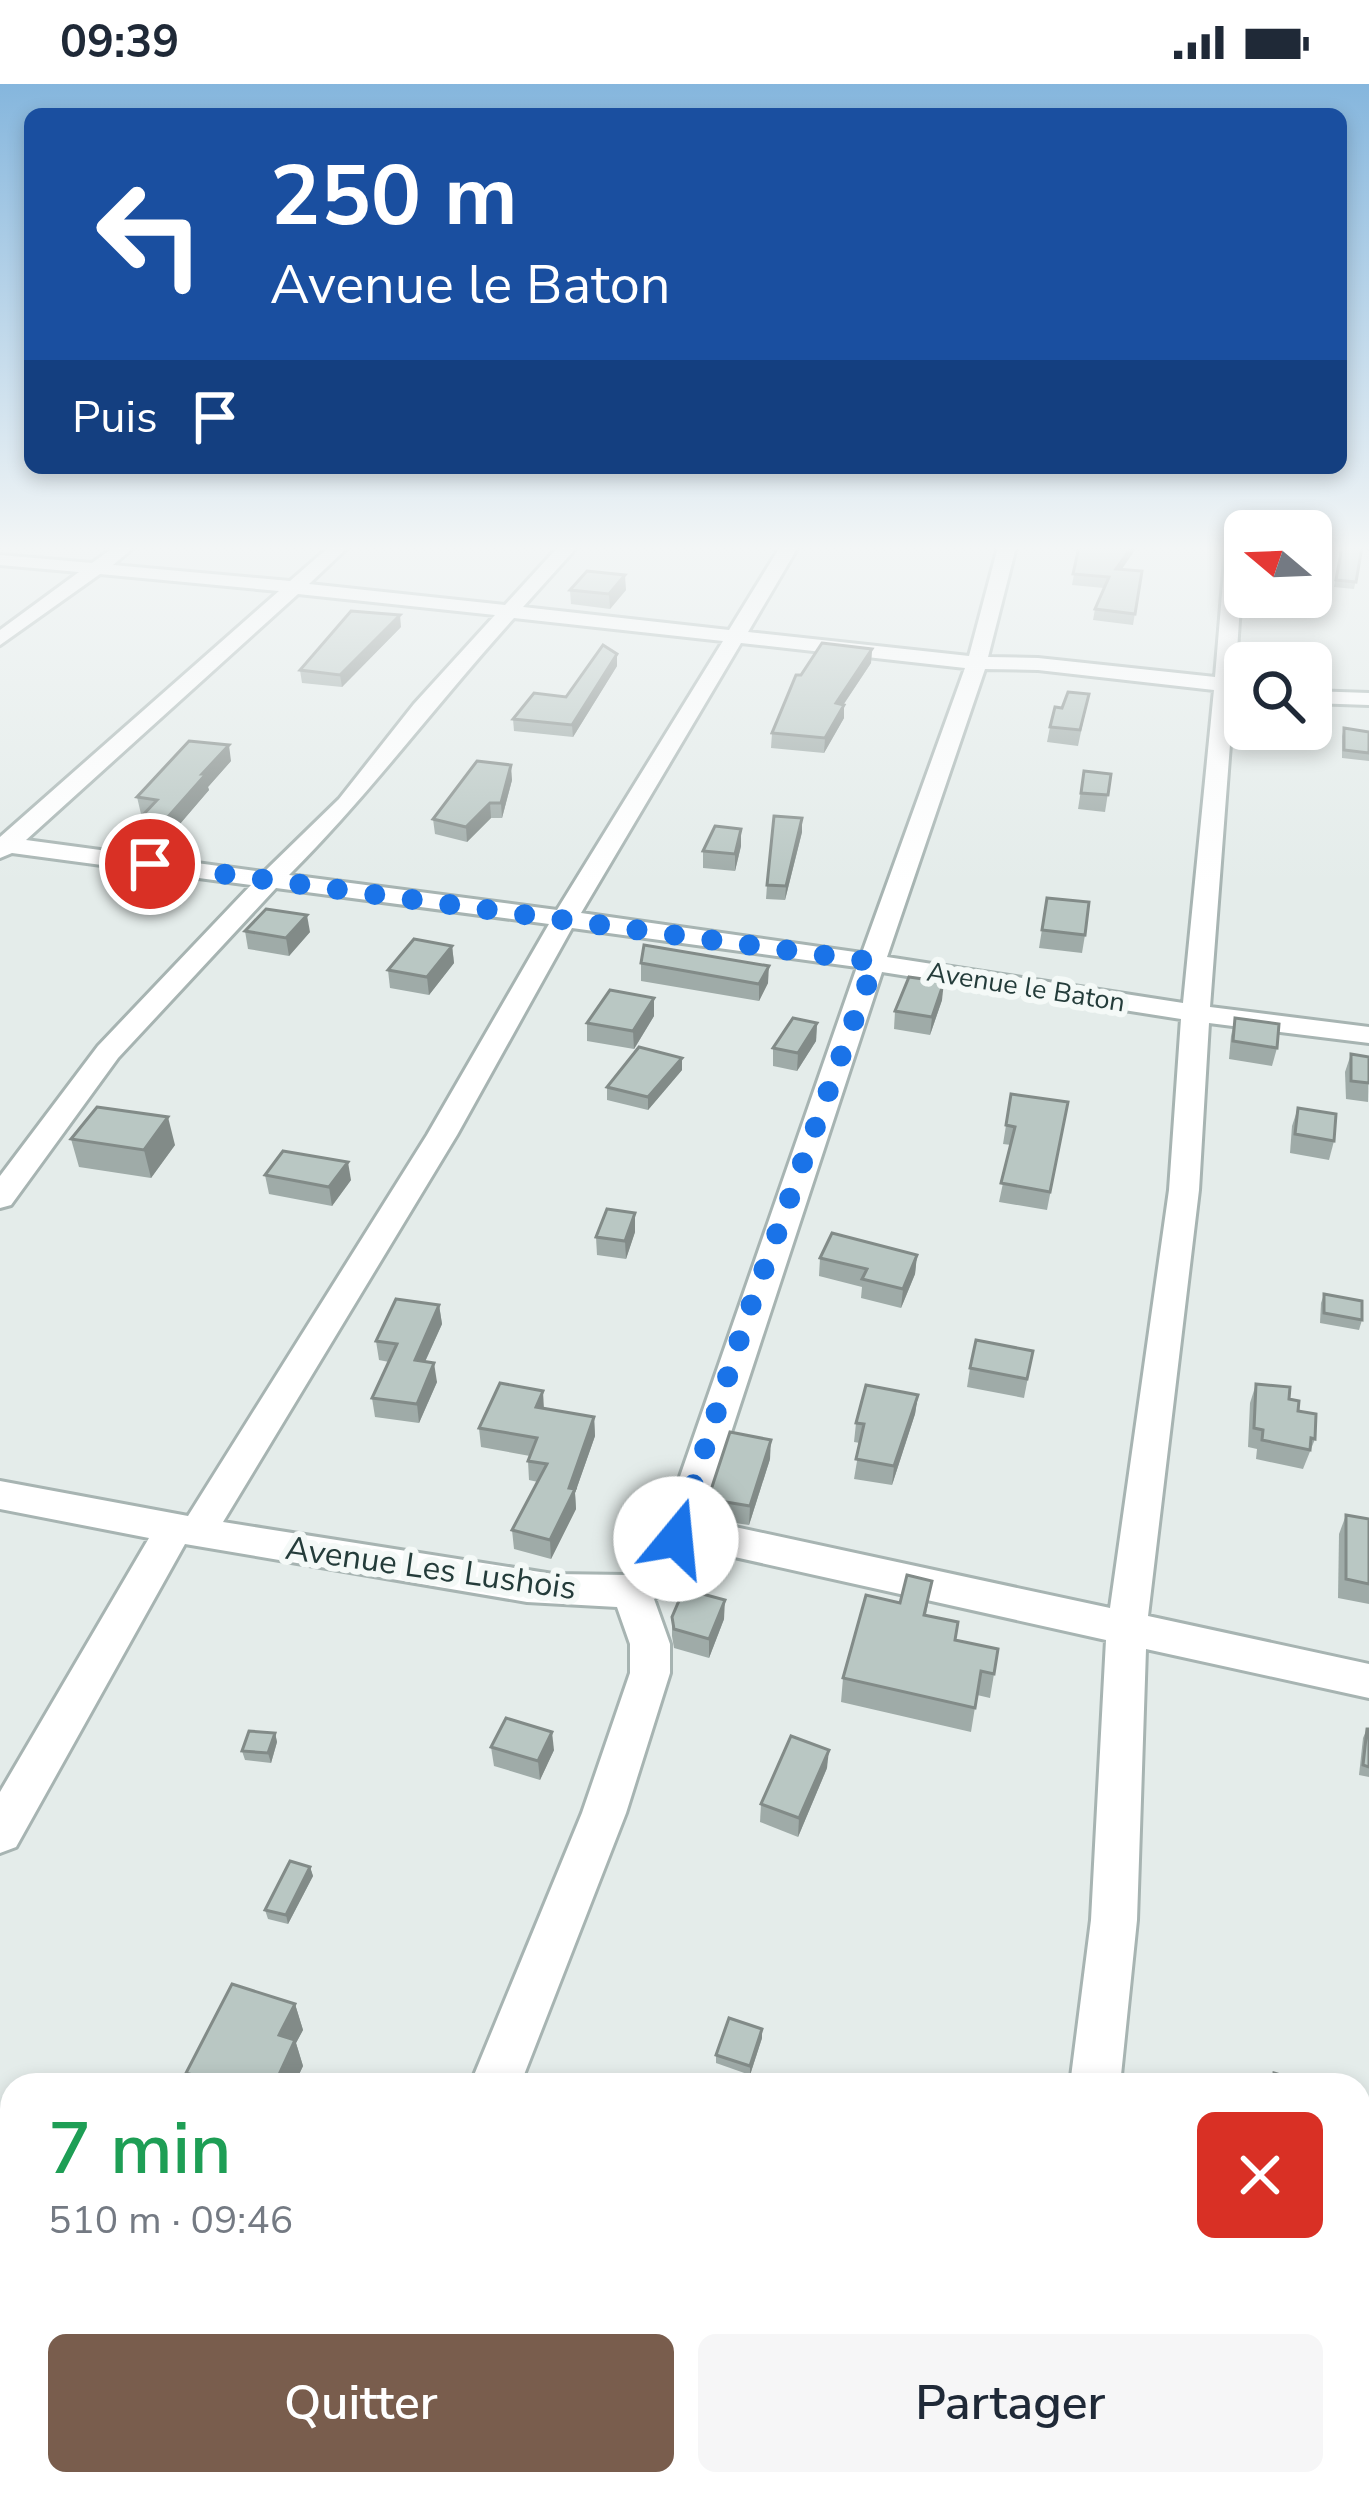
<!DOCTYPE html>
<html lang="fr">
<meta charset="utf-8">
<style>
body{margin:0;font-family:"Nunito Sans",sans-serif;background:#f6f6f7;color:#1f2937;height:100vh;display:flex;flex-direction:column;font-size:45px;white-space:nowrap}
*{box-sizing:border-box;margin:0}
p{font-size:39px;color:#747a83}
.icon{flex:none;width:66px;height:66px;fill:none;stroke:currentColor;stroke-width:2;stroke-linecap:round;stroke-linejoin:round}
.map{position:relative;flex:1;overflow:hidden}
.side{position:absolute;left:0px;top:1989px;width:1371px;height:423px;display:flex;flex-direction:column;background:#fff;border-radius:36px 36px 0 0;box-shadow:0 6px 18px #0003}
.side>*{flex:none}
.banner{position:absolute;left:24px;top:24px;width:1323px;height:366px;border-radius:18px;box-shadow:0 6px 18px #0003;background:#1a4fa0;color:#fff;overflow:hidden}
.needle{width:78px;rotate:289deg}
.fabs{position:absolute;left:1224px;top:426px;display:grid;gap:24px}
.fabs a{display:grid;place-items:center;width:108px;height:108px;border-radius:18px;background:#fff;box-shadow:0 6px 18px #0003;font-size:60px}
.pin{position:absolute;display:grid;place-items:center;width:102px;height:102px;color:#fff;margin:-51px;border:6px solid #fff;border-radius:50%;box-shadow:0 3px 12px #0007}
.me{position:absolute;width:132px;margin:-66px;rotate:17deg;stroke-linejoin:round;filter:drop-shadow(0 0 9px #0008)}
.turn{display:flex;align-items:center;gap:42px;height:252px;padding:0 48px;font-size:54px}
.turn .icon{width:156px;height:156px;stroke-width:2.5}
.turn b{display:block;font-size:84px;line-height:102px}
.then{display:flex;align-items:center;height:114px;padding:0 48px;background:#0003;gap:24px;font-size:45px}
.round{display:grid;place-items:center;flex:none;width:126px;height:126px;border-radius:18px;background:#f6f6f7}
.summary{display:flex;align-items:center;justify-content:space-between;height:204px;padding:0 48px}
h1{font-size:72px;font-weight:600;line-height:90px;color:#1e9e55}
.action{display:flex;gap:24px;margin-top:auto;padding:24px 48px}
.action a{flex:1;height:138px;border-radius:18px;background:#795d4d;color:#fff;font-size:48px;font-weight:600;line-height:138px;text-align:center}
.action a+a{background:#f6f6f7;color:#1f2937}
.status{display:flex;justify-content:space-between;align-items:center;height:84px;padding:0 60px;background:#fff;direction:ltr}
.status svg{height:33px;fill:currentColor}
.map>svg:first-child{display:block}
</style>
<div class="status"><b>09:39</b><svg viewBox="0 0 49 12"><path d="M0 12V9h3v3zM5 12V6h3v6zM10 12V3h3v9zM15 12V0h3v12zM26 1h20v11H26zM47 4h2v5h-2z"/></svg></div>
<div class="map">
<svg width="1369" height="2411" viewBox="0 0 1369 2411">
<rect width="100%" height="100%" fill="#e4ecea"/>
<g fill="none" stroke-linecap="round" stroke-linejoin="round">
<defs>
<g id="minor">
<path d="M114,463h20l-21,18 177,16 39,-34h19l-39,37 196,21 53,-58h19l-54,60 206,23 51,-83h18l-50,85 221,24 29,-109h18l-28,110 50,1 177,19 11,-130h18l-9,133 10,1v12l-11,-1 -24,315 159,20v16l-160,-20 -10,167 -51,426 221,48v34l-223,-49 -9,271 -17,165h-50l21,-165 15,-280 -385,-86 -67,45 16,45v29l-44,140 -106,272h-50l112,-272 48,-140v-29l-13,-37 -90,-5 -342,-58 -169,303 -16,6v-61l149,-254 -149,-29v-28l188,35 239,-381 122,-211 -273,-36 -158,170 -107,147 -11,3v-32l98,-130 153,-161 -239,-32 -12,5v-21l279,-246 -179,-17 -100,71v-15l79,-58 -79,-7v-10l92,8zM298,510l197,21 -81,89 -75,95 -75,73 -238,-32zM514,534l209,23 -166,269 -268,-35c81,-81 148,-172 225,-257zM741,559l224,25 -103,285 -281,-40zM985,585l53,1 176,20 -31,313 -296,-46zM572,844l285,39 -207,596 -22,12 -75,-1 -330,-52 234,-387zM882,888l299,47 -12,171 -59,418 -389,-84 -22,6z"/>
<polygon points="1311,607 1369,609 1369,621 1311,619"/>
<polygon points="318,2400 376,2400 372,2411 314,2411"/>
<polygon points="1020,2400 1078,2400 1076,2411 1018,2411"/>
</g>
</defs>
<use href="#minor" stroke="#a7b4b2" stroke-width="6"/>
<use href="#minor" fill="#fff" fill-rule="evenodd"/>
</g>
<g fill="#9faba8">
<polygon points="1079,463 1137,463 1122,485 1142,487 1133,541 1093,536 1095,525 1104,504 1072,501"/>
<polygon points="1342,463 1369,463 1369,466 1362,465 1354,505 1334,503"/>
<polygon points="570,506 626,506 610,525 571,520"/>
<polygon points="401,543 342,603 302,599 300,586"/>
<polygon points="872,565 871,579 844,620 844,634 824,669 771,664 772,649 801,591"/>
<polygon points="617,570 617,582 573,653 514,647 513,635 566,613"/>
<polygon points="1089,610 1078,662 1047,658 1050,643 1062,624"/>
<polygon points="1344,644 1369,648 1369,677 1342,674 1342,652"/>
<polygon points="231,677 208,703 209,706 155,769 130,765 126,749 143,730 141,730 137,713"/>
<polygon points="1084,687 1111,690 1105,728 1078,725"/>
<polygon points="512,696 502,734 491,734 467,758 435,750 433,735"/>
<polygon points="802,734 802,748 785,816 766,815 767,801"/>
<polygon points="741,762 735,787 703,784 703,767"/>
<polygon points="1047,814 1085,851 1082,869 1039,864"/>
<polygon points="245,847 310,848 289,872 248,865"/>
<polygon points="452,862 454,879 429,911 390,904 388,886"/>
<polygon points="641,879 768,899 759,917 641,897"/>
<polygon points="654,914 654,932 634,965 587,957 587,939"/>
<polygon points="942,916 930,951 894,945 895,927"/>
<polygon points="1235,934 1277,964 1272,982 1229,975 1231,952"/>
<polygon points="817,939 816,957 797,987 773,982 773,964"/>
<polygon points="1351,970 1369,973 1368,1018 1346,1015 1345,988"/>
<polygon points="682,974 682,986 648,1026 607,1016 607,1003"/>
<polygon points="1011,1010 1068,1018 1047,1126 999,1118 1011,1061 1003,1060"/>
<polygon points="1298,1024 1334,1057 1329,1076 1290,1069 1292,1042"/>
<polygon points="71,1055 175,1061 151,1094 79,1083"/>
<polygon points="265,1091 351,1096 332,1122 269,1110"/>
<polygon points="635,1129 635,1148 626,1175 597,1171 596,1153"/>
<polygon points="917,1171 915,1190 901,1224 861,1214 862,1203 819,1192 820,1174"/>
<polygon points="1324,1210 1362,1236 1359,1246 1320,1239 1321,1219"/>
<polygon points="439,1221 442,1240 425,1278 437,1298 419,1339 375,1333 372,1314 389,1278 379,1276 376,1257"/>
<polygon points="1033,1267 1024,1314 967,1303 970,1284"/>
<polygon points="1256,1300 1298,1327 1315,1355 1303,1385 1256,1375 1257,1365 1248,1363 1250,1319"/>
<polygon points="918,1311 915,1330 892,1401 854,1395 860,1359 854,1358 856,1339"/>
<polygon points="544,1324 594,1333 595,1352 575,1409 576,1425 551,1475 514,1465 512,1446 538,1398 529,1396 528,1377 530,1372 481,1363 479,1344"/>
<polygon points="770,1375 749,1441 707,1435 708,1415"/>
<polygon points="1346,1431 1369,1435 1369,1520 1338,1514 1339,1450"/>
<polygon points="932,1497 926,1531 994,1590 990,1614 977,1611 971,1648 841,1618 843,1594 900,1519"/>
<polygon points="672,1533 724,1535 709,1574 674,1564 672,1552"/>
<polygon points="1367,1645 1369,1645 1369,1693 1359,1691 1363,1654"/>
<polygon points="275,1649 277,1658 271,1679 245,1676 242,1667"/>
<polygon points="491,1663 554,1666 540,1696 494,1682"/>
<polygon points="827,1684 798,1753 760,1738 761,1720"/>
<polygon points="310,1783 313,1792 288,1840 268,1835 265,1826"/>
<polygon points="295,1920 303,1946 296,1959 303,1982 294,2001 191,2001 186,1989"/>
<polygon points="762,1954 750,1991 716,1979 716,1971"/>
<polygon points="1359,2252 1369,2256 1369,2315 1359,2311"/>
<polygon points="187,2400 281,2400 282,2402 278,2411 185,2411 183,2409"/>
</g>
<g fill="#828b88">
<polygon points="1132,463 1137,463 1114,496 1116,485"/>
<polygon points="625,491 626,506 610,525 609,510"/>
<polygon points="400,531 401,543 342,603 340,591"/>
<polygon points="872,565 871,579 835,633 836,619"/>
<polygon points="617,570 617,582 573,653 572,641"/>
<polygon points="844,621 844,634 824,669 825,654"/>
<polygon points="229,661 231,677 208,703 209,706 155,769 151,752 202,690"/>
<polygon points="511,681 512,696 502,734 501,719"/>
<polygon points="490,719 491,734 467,758 466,743"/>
<polygon points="802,734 802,748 785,816 786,802"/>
<polygon points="741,745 741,762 735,787 735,770"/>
<polygon points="307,831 310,848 289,872 286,854"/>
<polygon points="452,862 454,879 429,911 427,893"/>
<polygon points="769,882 768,899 759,917 759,900"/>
<polygon points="944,898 942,916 930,951 932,933"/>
<polygon points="654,914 654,932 634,965 633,947"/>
<polygon points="817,939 816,957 797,987 798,969"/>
<polygon points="682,974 682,986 648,1026 648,1013"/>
<polygon points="168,1033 175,1061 151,1094 144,1066"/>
<polygon points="348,1078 351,1096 332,1122 329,1103"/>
<polygon points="635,1129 635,1148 626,1175 625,1157"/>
<polygon points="917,1171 915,1190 901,1224 903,1205"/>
<polygon points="439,1221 442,1240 417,1295 415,1276"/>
<polygon points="434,1279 437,1298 419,1339 417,1320"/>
<polygon points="543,1307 544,1326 536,1323"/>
<polygon points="918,1311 915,1330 892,1401 894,1382"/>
<polygon points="594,1333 595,1352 575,1409 576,1425 551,1475 550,1456"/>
<polygon points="771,1356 770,1375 749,1441 750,1422"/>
<polygon points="725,1516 724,1535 709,1574 709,1555"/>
<polygon points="552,1648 554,1666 540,1696 538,1677"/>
<polygon points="275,1649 277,1658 271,1679 268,1669"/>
<polygon points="829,1666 827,1684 798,1753 799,1734"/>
<polygon points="310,1783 313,1792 288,1840 286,1831"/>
<polygon points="295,1920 303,1946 296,1959 303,1982 294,2001 279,2001 277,1995 279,1951"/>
<polygon points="762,1945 762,1954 750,1991 750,1982"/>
<polygon points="213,2400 219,2411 207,2411"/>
<polygon points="271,2400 281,2400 278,2411 266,2411"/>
</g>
<g fill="#b9c7c3" stroke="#828b88" stroke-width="3">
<polygon points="1079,463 1132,463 1116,485 1142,487 1135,530 1095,525 1109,493 1073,490"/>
<polygon points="1342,463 1362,463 1356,498 1336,496"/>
<polygon points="587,487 625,491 609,510 570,506"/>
<polygon points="351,527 400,531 340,591 300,586"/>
<polygon points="822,559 872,565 836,619 844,621 825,654 772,649 796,591 801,591"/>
<polygon points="603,561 617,570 572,641 513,635 534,609 566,613"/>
<polygon points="1068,608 1089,610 1080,646 1050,643 1055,623 1062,624"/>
<polygon points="1344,644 1369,648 1369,669 1344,666"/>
<polygon points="189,657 229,661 202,690 206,690 151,752 126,749 157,716 137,713"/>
<polygon points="477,677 511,681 501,719 490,719 466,743 433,735"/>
<polygon points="1084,687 1111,690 1108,711 1081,709"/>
<polygon points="774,732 802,734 786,802 767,801"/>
<polygon points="715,742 741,745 735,770 703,767"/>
<polygon points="1047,814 1089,818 1085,851 1042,846"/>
<polygon points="266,825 307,831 286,854 245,847"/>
<polygon points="414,855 452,862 427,893 388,886"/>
<polygon points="644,861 769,882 759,900 641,879"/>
<polygon points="909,893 944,898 932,933 895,927"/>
<polygon points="610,906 654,914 633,947 587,939"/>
<polygon points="793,934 817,939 798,969 773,964"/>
<polygon points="1235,934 1279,940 1277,964 1233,957"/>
<polygon points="639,963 682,974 648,1013 607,1003"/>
<polygon points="1351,970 1369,973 1369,999 1351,997"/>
<polygon points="1011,1010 1068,1018 1050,1108 1001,1099 1015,1043 1006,1041"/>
<polygon points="97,1023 168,1033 144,1066 71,1055"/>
<polygon points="1298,1024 1336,1030 1334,1057 1295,1050"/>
<polygon points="283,1067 348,1078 329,1103 265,1091"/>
<polygon points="607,1125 635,1129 625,1157 596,1153"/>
<polygon points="832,1149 917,1171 903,1205 862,1195 867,1185 820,1174"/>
<polygon points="1324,1210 1362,1217 1362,1236 1324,1229"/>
<polygon points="396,1215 439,1221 415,1276 434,1279 417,1320 372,1314 397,1260 376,1257"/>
<polygon points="976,1256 1033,1267 1027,1295 970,1284"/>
<polygon points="500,1299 543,1307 536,1323 594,1333 569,1404 575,1405 550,1456 512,1446 547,1380 528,1377 537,1354 479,1344"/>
<polygon points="1256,1300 1290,1303 1289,1315 1299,1317 1298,1327 1316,1330 1315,1355 1311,1354 1310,1366 1262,1356 1263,1346 1254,1344"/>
<polygon points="866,1301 918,1311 894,1382 856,1375 864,1340 856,1339"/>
<polygon points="730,1348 771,1356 750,1422 708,1415"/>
<polygon points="1346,1431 1369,1435 1369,1500 1346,1495"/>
<polygon points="907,1491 932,1497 924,1531 958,1538 955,1556 998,1565 994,1590 981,1587 975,1624 843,1594 866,1511 900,1519"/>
<polygon points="684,1505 725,1516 709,1555 674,1545 672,1533"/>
<polygon points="506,1634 552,1648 538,1677 491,1663"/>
<polygon points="1367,1645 1369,1645 1369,1683 1363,1681"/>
<polygon points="249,1647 275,1649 268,1669 242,1667"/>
<polygon points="791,1652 829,1666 799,1734 761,1720"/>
<polygon points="290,1777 310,1783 286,1831 265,1826"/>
<polygon points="232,1900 295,1920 279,1951 295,1956 277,1995 265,1991 261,2001 223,2001 186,1989"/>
<polygon points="729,1934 762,1945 750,1982 716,1971"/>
<polygon points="1274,1989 1313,2001 1273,2001"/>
<polygon points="1359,2252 1369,2256 1369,2306 1359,2302"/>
<polygon points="187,2400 212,2400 207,2411 190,2411 183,2409"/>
<polygon points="215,2400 271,2400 266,2411 246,2411"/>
<polygon points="602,2400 720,2400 717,2411 598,2411"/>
</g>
<linearGradient id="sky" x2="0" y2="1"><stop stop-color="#85b6dd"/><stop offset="0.58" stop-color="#f3f6f6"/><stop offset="1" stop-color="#f3f6f6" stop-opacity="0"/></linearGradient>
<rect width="1369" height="800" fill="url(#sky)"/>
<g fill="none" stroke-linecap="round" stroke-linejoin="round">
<polyline stroke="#1a73e8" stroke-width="21" stroke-dasharray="0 37.8" points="150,780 875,878 746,1235 676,1455"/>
</g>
<g text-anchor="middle" stroke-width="12" stroke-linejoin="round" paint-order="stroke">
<g font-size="27" fill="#243c3a" stroke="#f4f9f7">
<text transform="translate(1026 903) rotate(9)" y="9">Avenue le Baton</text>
</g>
<g font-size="33" fill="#243c3a" stroke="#f4f9f7">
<text transform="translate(431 1483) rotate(8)" y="12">Avenue Les Lushois</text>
</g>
</g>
</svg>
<div class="fabs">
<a><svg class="needle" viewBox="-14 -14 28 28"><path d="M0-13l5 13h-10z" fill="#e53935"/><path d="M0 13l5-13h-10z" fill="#747a83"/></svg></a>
<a><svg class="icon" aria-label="search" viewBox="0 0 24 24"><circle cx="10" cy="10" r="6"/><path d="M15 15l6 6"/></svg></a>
</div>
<div class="pin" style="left:150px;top:780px;background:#d93025"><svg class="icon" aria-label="arrive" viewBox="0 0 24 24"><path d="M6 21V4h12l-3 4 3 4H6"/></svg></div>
<svg class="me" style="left:676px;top:1455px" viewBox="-20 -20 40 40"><circle r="19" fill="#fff"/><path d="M0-13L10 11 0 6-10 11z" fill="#1a73e8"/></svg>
<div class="banner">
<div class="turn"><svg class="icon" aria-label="left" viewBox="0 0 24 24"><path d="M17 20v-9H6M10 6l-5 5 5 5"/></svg><div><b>250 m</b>Avenue le Baton</div></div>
<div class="then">Puis<svg class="icon" aria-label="arrive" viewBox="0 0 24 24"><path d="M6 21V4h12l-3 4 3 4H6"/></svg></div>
</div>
<section class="side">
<div class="summary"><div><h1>7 min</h1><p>510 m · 09:46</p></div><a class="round" style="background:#d93025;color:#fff"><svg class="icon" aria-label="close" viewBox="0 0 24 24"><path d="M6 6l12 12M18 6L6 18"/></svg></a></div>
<div class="action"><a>Quitter</a><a>Partager</a></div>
</section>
</div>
